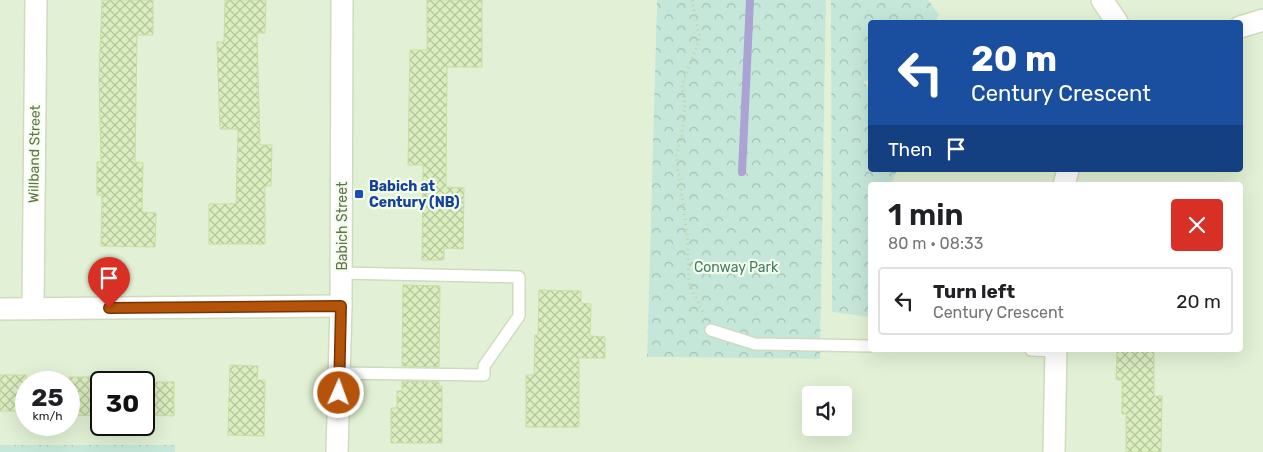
<!DOCTYPE html>
<meta charset="utf-8">
<style>
body{margin:0;font-family:Rubik,sans-serif;background:#f2f2f2;color:#202124;height:100vh;display:flex;flex-direction:column;font-size:19px;white-space:nowrap}
*{box-sizing:border-box;margin:0}
p{font-size:16px;color:#757577}
.icon{flex:none;width:28px;height:28px;fill:none;stroke:currentColor;stroke-width:2;stroke-linecap:round;stroke-linejoin:round}
.map{position:relative;flex:1;overflow:hidden}
.drawer{position:absolute;left:868px;top:182px;width:375px;height:170px;display:flex;flex-direction:column;background:#fff;border-radius:5px;box-shadow:0 5px 20px #0002}
.drawer>*{flex:none}
.top-card{position:absolute;left:868px;top:20px;width:375px;height:152px;border-radius:5px;box-shadow:0 5px 20px #0002;background:#1a4fa0;color:#fff;overflow:hidden}
.tools{position:absolute;left:802px;top:386px;display:grid;gap:10px}
.tools a{display:grid;place-items:center;width:50px;height:50px;border-radius:5px;background:#fff;box-shadow:0 5px 20px #0002;font-size:25px}
.speed{position:absolute;left:15px;top:371px;display:flex;gap:10px;font-size:25px;font-weight:700;text-align:center}
.speed>*{display:grid;place-content:center;width:65px;height:65px;border-radius:50%;background:#fff;box-shadow:0 5px 20px #0002;line-height:1}
.speed small{font-size:12px;font-weight:400}
.speed .limit{border:2px solid #111;border-radius:8px;background:#fff;color:#111}
.pin{position:absolute;display:grid;place-items:center;width:42px;height:42px;color:#fff;margin:-51px -21px;border-radius:50% 50% 50% 0;rotate:-45deg;box-shadow:0 0 5px #0007}
.pin .icon{rotate:45deg}
.me{position:absolute;width:55px;margin:-28px;rotate:2deg;stroke-linejoin:round;filter:drop-shadow(0 0 4px #0008)}
.turn{display:flex;align-items:center;gap:18px;height:105px;padding:0 20px;font-size:22px}
.turn .icon{width:65px;height:65px;stroke-width:2.5}
.turn b{display:block;font-size:35px;line-height:42px}
.then{display:flex;align-items:center;height:48px;padding:0 20px;background:#0003;gap:10px;font-size:19px}
.round{display:grid;place-items:center;flex:none;width:52px;height:52px;border-radius:5px;background:#f2f2f2}
.head{display:flex;align-items:center;justify-content:space-between;height:85px;padding:0 20px}
h1{font-size:30px;font-weight:600;line-height:38px}
ul{padding:0;list-style:none}
li{display:flex;align-items:center;gap:15px;height:68px;margin:0 10px 8px;padding:0 10px;border:2px solid #e0e0e0;border-radius:5px}
li div{flex:1}
li b{display:block;font-size:19px}
li em{font-style:normal}
.map>svg:first-child{display:block}
</style>
<div class="map">
<svg width="1263" height="452" viewBox="0 0 1263 452">
<defs>
<pattern id="forest-crowns" width="20" height="18" patternUnits="userSpaceOnUse" patternTransform="scale(1.25)"><rect width="20" height="18" fill="#c5e7d9"/><path d="M2 6a3 3 0 1 1 6 0M12 15a3 3 0 1 1 6 0" fill="none" stroke="#a4c0b2"/></pattern>
<pattern id="building-cross-hatch" width="8" height="8" patternUnits="userSpaceOnUse" patternTransform="scale(1.25)"><rect width="8" height="8" fill="#dbeebf"/><path d="M0 0l8 8M0 8l8-8" fill="none" stroke="#b5c59d"/></pattern>
</defs>
<rect width="100%" height="100%" fill="#eefae6"/>
<path fill="#e2f1d5" fill-rule="evenodd" d="M0,0h657l-10,357 173,2 6,-359h437v452h-1088v-7h-175zM870,22h370v148h-370zM870,185h370v165h-370zM26,382h43v43h-43zM101,382h43v43h-43zM811,395h33v33h-33z"/>
<g fill="url(#forest-crowns)">
<polygon points="657,0 826,0 820,359 647,357"/>
<polygon points="831,0 928,0 939,15 935,22 870,22 870,79 863,82 870,89 870,170 897,170 891,185 870,185 870,317 832,312"/>
<rect x="0" y="445" width="175" height="7"/>
</g>
<g fill="none" stroke-linecap="round" stroke-linejoin="round">
<polyline stroke="#aaa3d3" stroke-width="8" points="742,172 750,0"/>
</g>
<g fill="url(#building-cross-hatch)" stroke="#c7dfa1">
<polygon points="102,0 153,0 153,35 137,35 135,162 143,163 142,212 156,213 155,247 101,246 102,195 97,195 97,162 101,162 99,78"/>
<polygon points="225,0 266,0 265,33 257,33 260,145 272,145 271,186 265,186 265,244 209,244 209,204 236,204 238,129 220,129 217,42 224,42"/>
<polygon points="427,0 482,0 482,67 447,67 446,187 464,188 463,249 444,248 444,260 422,260 423,165 408,165 410,50 427,50"/>
<polygon points="403,285 440,286 439,367 402,366"/>
<polygon points="539,290 581,291 581,303 591,304 590,336 605,337 605,358 579,358 579,427 526,427 526,375 534,375 535,335 538,335"/>
<polygon points="1117,350 1154,350 1154,396 1162,396 1161,452 1126,452 1126,414 1122,414 1122,380 1116,380"/>
<polygon points="230,365 258,366 257,380 265,380 264,436 228,435"/>
<rect x="0" y="375" width="26" height="36"/>
<polygon points="69,377 100,377 100,416 69,415"/>
<polygon points="402,381 439,382 439,386 442,386 442,443 391,443 391,408 397,408 397,391 402,391"/>
<polygon points="144,382 174,382 174,416 144,415"/>
</g>
<g fill="none" stroke-linecap="round" stroke-linejoin="round">
<defs>
<g id="lane">
<polyline points="711,330 755,344 870,346"/>
<polyline points="1031,350 1056,351"/>
<polyline points="339,373 484,375 484,366 519,316 519,277 341,273"/>
</g>
<g id="street">
<polyline points="1102,0 1117,22"/>
<polyline points="1240,27 1263,20"/>
<polyline points="1064,185 1068,170"/>
<polyline points="33,308 36,0"/>
<polyline points="0,309 341,306"/>
<polyline points="337,452 341,306 342,0"/>
<polyline points="1054,452 1056,350"/>
</g>
</defs>
<use href="#lane" stroke="#cedbbf" stroke-width="14"/>
<use href="#street" stroke="#cedbbf" stroke-width="24"/>
<polyline stroke="#c0d2a3" stroke-width="3" stroke-dasharray="1 4" stroke-linecap="butt" points="692,0 700,39 682,85 685,106 681,140 676,156 687,233 689,283 704,315"/>
<use href="#lane" stroke="#fff" stroke-width="11"/>
<use href="#street" stroke="#fff" stroke-width="21"/>
</g>
<g fill="none" stroke-linecap="round" stroke-linejoin="round">
<defs>
<polyline id="route" points="109,308 341,306 339,393"/>
</defs>
<use href="#route" stroke="#753606" stroke-width="12"/>
<use href="#route" stroke="#b45309" stroke-width="9"/>
</g>
<rect fill="#1a4fb4" stroke="#f3fdec" stroke-width="2" x="354" y="189" width="10" height="10" rx="2.5"/>
<g text-anchor="middle" stroke-width="4.5" stroke-linejoin="round" paint-order="stroke">
<g font-size="14" fill="#64714d" stroke="#f3fdec">
<text transform="translate(34 154) rotate(-89)" y="5">Willband Street</text>
<text transform="translate(342 226) rotate(-90)" y="5">Babich Street</text>
</g>
<g font-size="14" font-weight="bold" fill="#164399" stroke="#f3fdec" text-anchor="start">
<text x="369" y="191">Babich at<tspan x="369" dy="16">Century (NB)</tspan></text>
</g>
<g font-size="14" fill="#497b6d" stroke="#f3fdec">
<text x="736" y="272">Conway Park</text>
</g>
</g>
</svg>
<div class="tools">
<a><svg class="icon" aria-label="sound" viewBox="0 0 24 24"><path d="M4 9h4l5-4v14l-5-4H4zM17 9q2 3 0 6"/></svg></a>
</div>
<div class="speed"><div>25<small>km/h</small></div><div class="limit">30</div></div>
<div class="pin" style="left:109px;top:308px;background:#d93025"><svg class="icon" aria-label="arrive" viewBox="0 0 24 24"><path d="M6 21V4h12l-3 4 3 4H6"/></svg></div>
<svg class="me" style="left:339px;top:393px" viewBox="-20 -20 40 40"><circle r="17" fill="#b45309" stroke="#fff" stroke-width="3"/><path d="M0-11L8 9 0 5-8 9z" fill="#fff"/></svg>
<div class="top-card">
<div class="turn"><svg class="icon" aria-label="left" viewBox="0 0 24 24"><path d="M17 20v-9H6M10 6l-5 5 5 5"/></svg><div><b>20 m</b>Century Crescent</div></div>
<div class="then">Then<svg class="icon" aria-label="arrive" viewBox="0 0 24 24"><path d="M6 21V4h12l-3 4 3 4H6"/></svg></div>
</div>
<section class="drawer">
<div class="head"><div><h1>1 min</h1><p>80 m · 08:33</p></div><a class="round" style="background:#d93025;color:#fff"><svg class="icon" aria-label="close" viewBox="0 0 24 24"><path d="M6 6l12 12M18 6L6 18"/></svg></a></div>
<ul>
<li><svg class="icon" aria-label="left" viewBox="0 0 24 24"><path d="M17 20v-9H6M10 6l-5 5 5 5"/></svg><div><b>Turn left</b><p>Century Crescent</p></div><em>20 m</em></li>
</ul>
</section>
</div>
